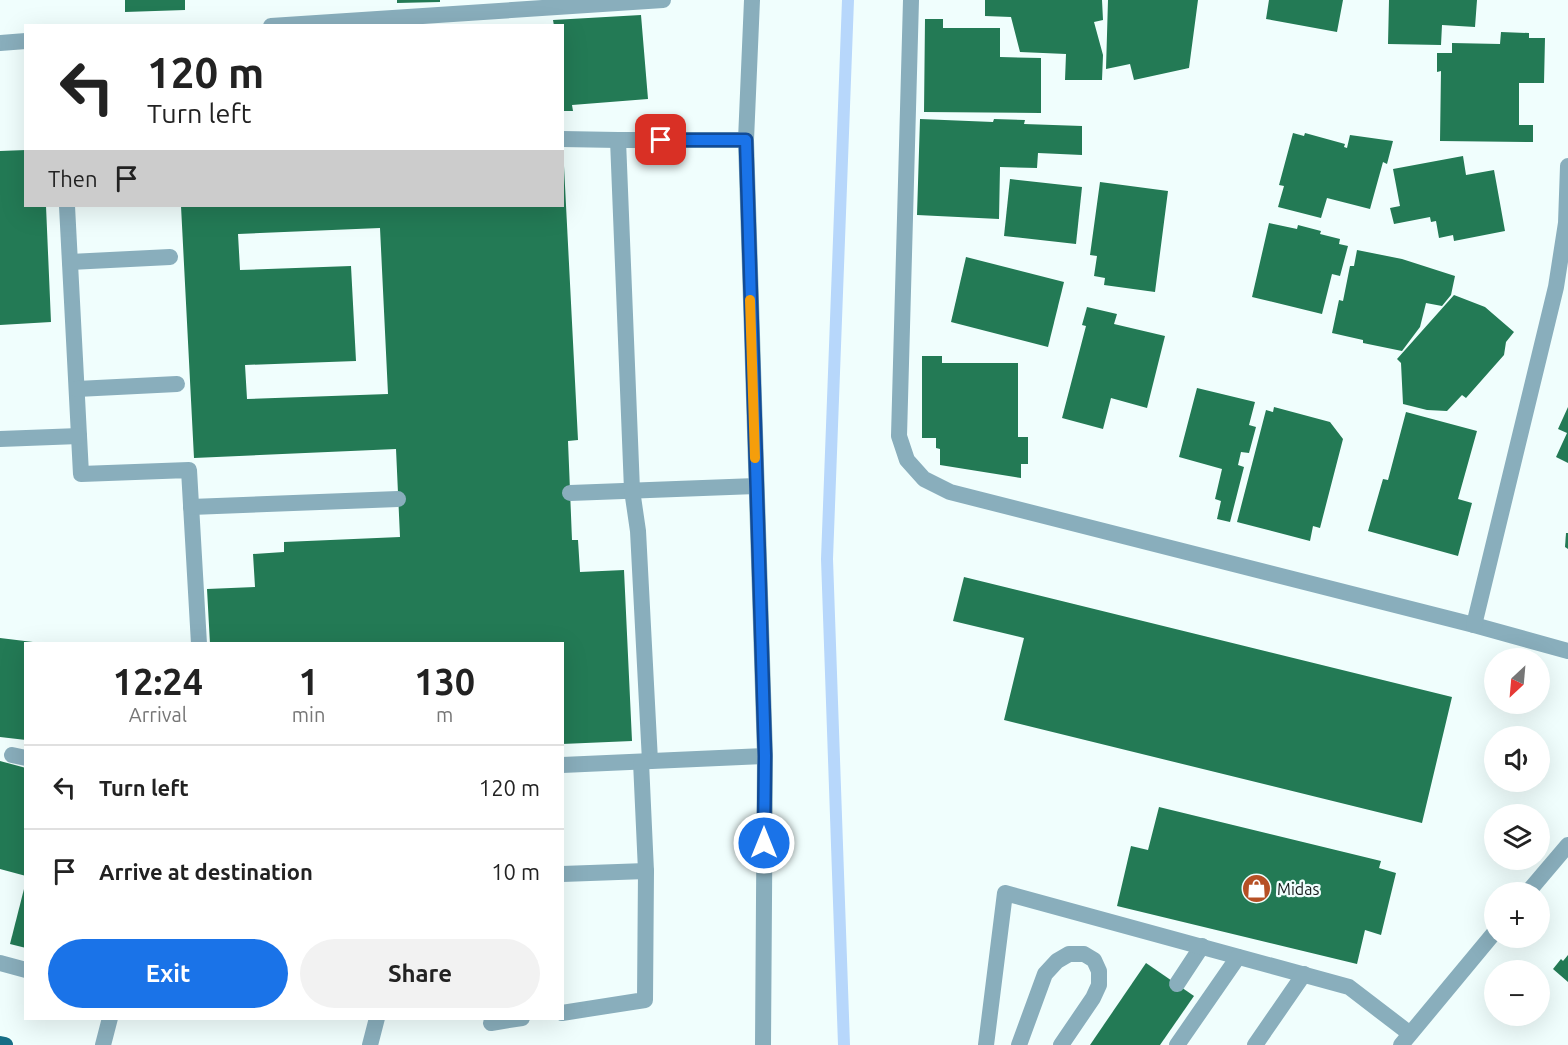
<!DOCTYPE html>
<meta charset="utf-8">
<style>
body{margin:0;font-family:Ubuntu,sans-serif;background:#f2f2f2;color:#222;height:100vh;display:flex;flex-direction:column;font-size:22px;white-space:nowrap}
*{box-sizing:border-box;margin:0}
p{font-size:20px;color:#767676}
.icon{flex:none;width:33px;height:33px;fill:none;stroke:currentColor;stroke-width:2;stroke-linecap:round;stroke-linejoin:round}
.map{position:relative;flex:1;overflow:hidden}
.details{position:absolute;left:24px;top:642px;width:540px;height:378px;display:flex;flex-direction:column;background:#fff;border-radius:0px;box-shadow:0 6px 24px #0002}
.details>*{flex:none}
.hud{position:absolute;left:24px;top:24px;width:540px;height:183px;border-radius:0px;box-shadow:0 6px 24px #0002;background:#fff;color:#222;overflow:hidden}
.needle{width:39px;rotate:206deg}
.tools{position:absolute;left:1484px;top:648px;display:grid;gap:12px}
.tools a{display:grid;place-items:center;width:66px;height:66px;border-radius:50%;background:#fff;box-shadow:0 6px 24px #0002;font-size:30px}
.pin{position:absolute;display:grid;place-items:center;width:51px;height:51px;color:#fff;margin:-26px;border-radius:12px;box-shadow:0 3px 9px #0006}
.me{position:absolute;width:66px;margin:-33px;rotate:0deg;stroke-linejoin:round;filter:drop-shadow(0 0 4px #0008)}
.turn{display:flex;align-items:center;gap:21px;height:126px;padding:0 24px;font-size:27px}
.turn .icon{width:78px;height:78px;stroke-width:2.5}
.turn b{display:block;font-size:42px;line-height:51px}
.then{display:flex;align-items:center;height:57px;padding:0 24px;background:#0003;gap:12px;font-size:22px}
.eta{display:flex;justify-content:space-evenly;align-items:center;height:102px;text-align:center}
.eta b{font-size:36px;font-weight:700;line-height:42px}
.action{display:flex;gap:12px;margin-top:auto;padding:12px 24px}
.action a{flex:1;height:69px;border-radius:36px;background:#1a73e8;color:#fff;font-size:24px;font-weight:700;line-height:69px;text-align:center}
.action a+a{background:#f2f2f2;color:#222}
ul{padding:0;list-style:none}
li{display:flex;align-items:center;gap:18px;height:84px;padding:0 24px;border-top:2px solid #e0e0e0}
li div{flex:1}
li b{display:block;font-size:22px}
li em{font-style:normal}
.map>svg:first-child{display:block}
</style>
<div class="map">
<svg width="1568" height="1045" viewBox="0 0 1568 1045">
<rect width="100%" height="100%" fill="#f0fefd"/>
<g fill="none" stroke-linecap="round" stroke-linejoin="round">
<polyline stroke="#b7d7fb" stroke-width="12" points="844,1045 827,559 848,0"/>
</g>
<g fill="#237a55" fill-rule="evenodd">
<polygon points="125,0 185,0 185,10 125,12"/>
<polygon points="397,0 440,0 440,2 397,3"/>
<polygon points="985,0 1102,0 1103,20 1094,22 1103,55 1102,80 1065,80 1066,54 1020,52 1011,17 985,16"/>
<polygon points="1108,0 1198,0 1189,68 1134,80 1130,64 1106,69"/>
<polygon points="1269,0 1343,0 1337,32 1266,19"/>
<polygon points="1389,0 1477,0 1475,27 1442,25 1441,45 1388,44"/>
<polygon points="641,15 648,99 572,105 573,111 562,111 562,26 554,26 553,20"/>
<polygon points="925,19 943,19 943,28 1000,28 1000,57 1041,58 1041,113 924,112"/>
<polygon points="1501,32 1529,33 1529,38 1545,38 1544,83 1519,83 1519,125 1533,125 1533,142 1440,141 1441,71 1437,72 1437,53 1452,53 1452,43 1500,44"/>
<polygon points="920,119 993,122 994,119 1025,120 1024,124 1082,126 1082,155 1038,153 1037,168 1000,167 999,219 917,215"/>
<polygon points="1293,133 1304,136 1305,133 1345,144 1344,147 1347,148 1350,135 1393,141 1387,164 1383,162 1370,209 1327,198 1321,218 1278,207 1284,186 1279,185"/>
<polygon points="26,150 26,206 46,206 51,322 0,325 0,151"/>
<polygon points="1463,156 1466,175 1494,170 1505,231 1454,241 1453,235 1439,238 1436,221 1431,222 1430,217 1394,224 1390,208 1400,206 1393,169"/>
<path d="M562,166h2l14,274 -10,1 4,99h6l2,32 44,-2 8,171 -70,3v-100h-352l-3,-55 48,-2 -2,-33 31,-2v-10l116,-5 -4,-88 -202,9 -13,-252h381zM380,228l8,166 -141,5 -2,-34 111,-4 -5,-95 -111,4 -2,-36z"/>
<polygon points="1010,179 1082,187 1076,244 1004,236"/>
<polygon points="1100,182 1168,191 1155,292 1104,285 1105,278 1094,276 1097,256 1090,255"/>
<polygon points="1269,223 1297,229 1298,225 1321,231 1320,234 1340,239 1339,244 1348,246 1340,276 1332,274 1322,314 1252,297"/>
<polygon points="1357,250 1402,259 1455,276 1451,295 1442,306 1426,303 1420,327 1402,351 1363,343 1363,340 1332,333 1339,300 1343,301 1350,266 1354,266"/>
<polygon points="966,257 1064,282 1048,347 951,322"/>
<polygon points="1454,295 1485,307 1514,332 1506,342 1504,355 1466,398 1462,395 1447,411 1427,410 1403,404 1401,363 1397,359"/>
<polygon points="1087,307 1117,314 1114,324 1165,336 1147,408 1111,398 1103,429 1062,418 1086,326 1082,325"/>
<polygon points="922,356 942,356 942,363 1018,363 1018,437 1028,437 1028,464 1021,464 1021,478 940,465 940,449 936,448 936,438 922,438"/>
<polygon points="1197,388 1255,402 1249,425 1256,427 1249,453 1241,452 1238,465 1244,467 1230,522 1217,519 1221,501 1215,499 1222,469 1179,457"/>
<polygon points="1274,407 1330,422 1343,439 1320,528 1313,526 1310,541 1237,522 1266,410 1273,412"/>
<polygon points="1568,407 1568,463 1556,457 1567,433 1558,429"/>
<polygon points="1406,412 1477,431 1458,499 1472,503 1458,556 1368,531 1383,479 1388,480"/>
<polygon points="1566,533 1568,533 1568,549 1565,547"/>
<polygon points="964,577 1452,697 1422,823 1004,720 1024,638 953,621"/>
<polygon points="0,638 33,642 33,644 26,644 26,740 0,737"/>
<polygon points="0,761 26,768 26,876 0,869"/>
<polygon points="1159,807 1381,861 1379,868 1396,873 1381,935 1365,930 1357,964 1117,906 1131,846 1148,850"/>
<polygon points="25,885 26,885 26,948 10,944"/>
<polygon points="1568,955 1568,982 1553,969 1561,959 1563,961"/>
<polygon points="1146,963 1194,996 1160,1045 1090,1045"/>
</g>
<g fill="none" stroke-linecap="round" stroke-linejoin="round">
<g stroke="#89aebc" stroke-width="16">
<polyline points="911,0 899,436 907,460 924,479 950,492 1474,625 1568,651"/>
<polyline points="271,26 663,0"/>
<polyline points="0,43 26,41"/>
<polyline points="562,139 618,140"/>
<polyline points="67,206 81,474 189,470 199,644"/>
<polyline points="70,262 170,257"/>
<polyline points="77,389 177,384"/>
<polyline points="0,439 79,436"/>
<polyline points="570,493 756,486"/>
<polyline points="191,507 398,499"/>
<polyline points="1474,625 1556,287 1566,223 1568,166"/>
<polyline points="12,755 26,758"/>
<polyline points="650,761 638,531 632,490 618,140 746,140"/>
<polyline points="562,765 765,756"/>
<polyline points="562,874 646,871"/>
<polyline points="0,963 26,970"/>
<polyline points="1177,984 1202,946"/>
<polyline points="562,1013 645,1000 646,871 641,762"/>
<polyline points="491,1023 522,1018"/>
<polyline points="103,1045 110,1018"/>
<polyline points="370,1045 377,1018"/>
<polyline points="986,1045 1005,893 1349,987 1409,1033"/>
<polyline points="1019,1045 1045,974 1057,961 1069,954 1084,954 1094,960 1099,971 1099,985 1093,998 1061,1045"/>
<polyline points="1177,1045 1238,957"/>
<polyline points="1255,1045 1304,974"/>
</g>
<g stroke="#89aebc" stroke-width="16">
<polyline points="752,0 746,140 765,756 763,1045"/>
<polyline points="1528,892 1568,845"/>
<polyline points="1401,1045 1494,933"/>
</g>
<polyline stroke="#176e86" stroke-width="16" points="0,1044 5,1045"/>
</g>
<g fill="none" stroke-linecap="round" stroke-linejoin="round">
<defs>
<polyline id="route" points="661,140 746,140 765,756 764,843"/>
</defs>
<use href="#route" stroke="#114b97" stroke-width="15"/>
<use href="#route" stroke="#1a73e8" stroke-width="10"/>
<polyline stroke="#f59e0b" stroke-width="10" points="750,300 755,458"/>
</g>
<defs>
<symbol id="shop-disc" viewBox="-11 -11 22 22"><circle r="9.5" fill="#b65025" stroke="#f0fefd"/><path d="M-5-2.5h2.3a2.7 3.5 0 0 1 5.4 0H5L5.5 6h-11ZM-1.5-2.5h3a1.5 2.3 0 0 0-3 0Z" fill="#fff"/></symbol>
</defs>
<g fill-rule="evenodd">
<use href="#shop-disc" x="1240" y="872" width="33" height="33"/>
</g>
<g text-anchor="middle" stroke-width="4.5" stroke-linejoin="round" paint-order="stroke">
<g font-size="16" fill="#171c1c" stroke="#f0fefd" text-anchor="start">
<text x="1277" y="895">Midas</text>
</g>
</g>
</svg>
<div class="tools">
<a><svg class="needle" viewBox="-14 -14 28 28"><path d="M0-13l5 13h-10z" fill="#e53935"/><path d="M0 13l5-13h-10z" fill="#767676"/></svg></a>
<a><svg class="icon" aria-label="sound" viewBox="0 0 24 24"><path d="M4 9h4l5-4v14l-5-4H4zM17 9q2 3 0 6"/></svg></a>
<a><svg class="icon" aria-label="layers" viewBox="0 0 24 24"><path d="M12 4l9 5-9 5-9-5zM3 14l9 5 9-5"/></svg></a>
<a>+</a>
<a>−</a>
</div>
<div class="pin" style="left:661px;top:140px;background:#d93025"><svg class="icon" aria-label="arrive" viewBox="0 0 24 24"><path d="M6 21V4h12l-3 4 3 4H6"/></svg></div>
<svg class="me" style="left:764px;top:843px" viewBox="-20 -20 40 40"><circle r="17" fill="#1a73e8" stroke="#fff" stroke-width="3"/><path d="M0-11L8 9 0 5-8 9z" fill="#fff"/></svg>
<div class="hud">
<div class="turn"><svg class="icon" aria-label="left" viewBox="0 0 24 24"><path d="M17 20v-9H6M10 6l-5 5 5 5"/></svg><div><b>120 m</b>Turn left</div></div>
<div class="then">Then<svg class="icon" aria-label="arrive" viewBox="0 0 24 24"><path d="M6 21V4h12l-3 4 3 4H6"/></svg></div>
</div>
<section class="details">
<div class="eta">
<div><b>12:24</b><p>Arrival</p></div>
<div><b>1</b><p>min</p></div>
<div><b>130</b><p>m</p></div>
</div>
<ul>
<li><svg class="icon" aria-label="left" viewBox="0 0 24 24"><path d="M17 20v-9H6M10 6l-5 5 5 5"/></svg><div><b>Turn left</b></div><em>120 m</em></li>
<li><svg class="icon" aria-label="arrive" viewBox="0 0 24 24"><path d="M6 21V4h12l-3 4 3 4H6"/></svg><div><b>Arrive at destination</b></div><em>10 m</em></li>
</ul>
<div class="action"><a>Exit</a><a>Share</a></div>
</section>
</div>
